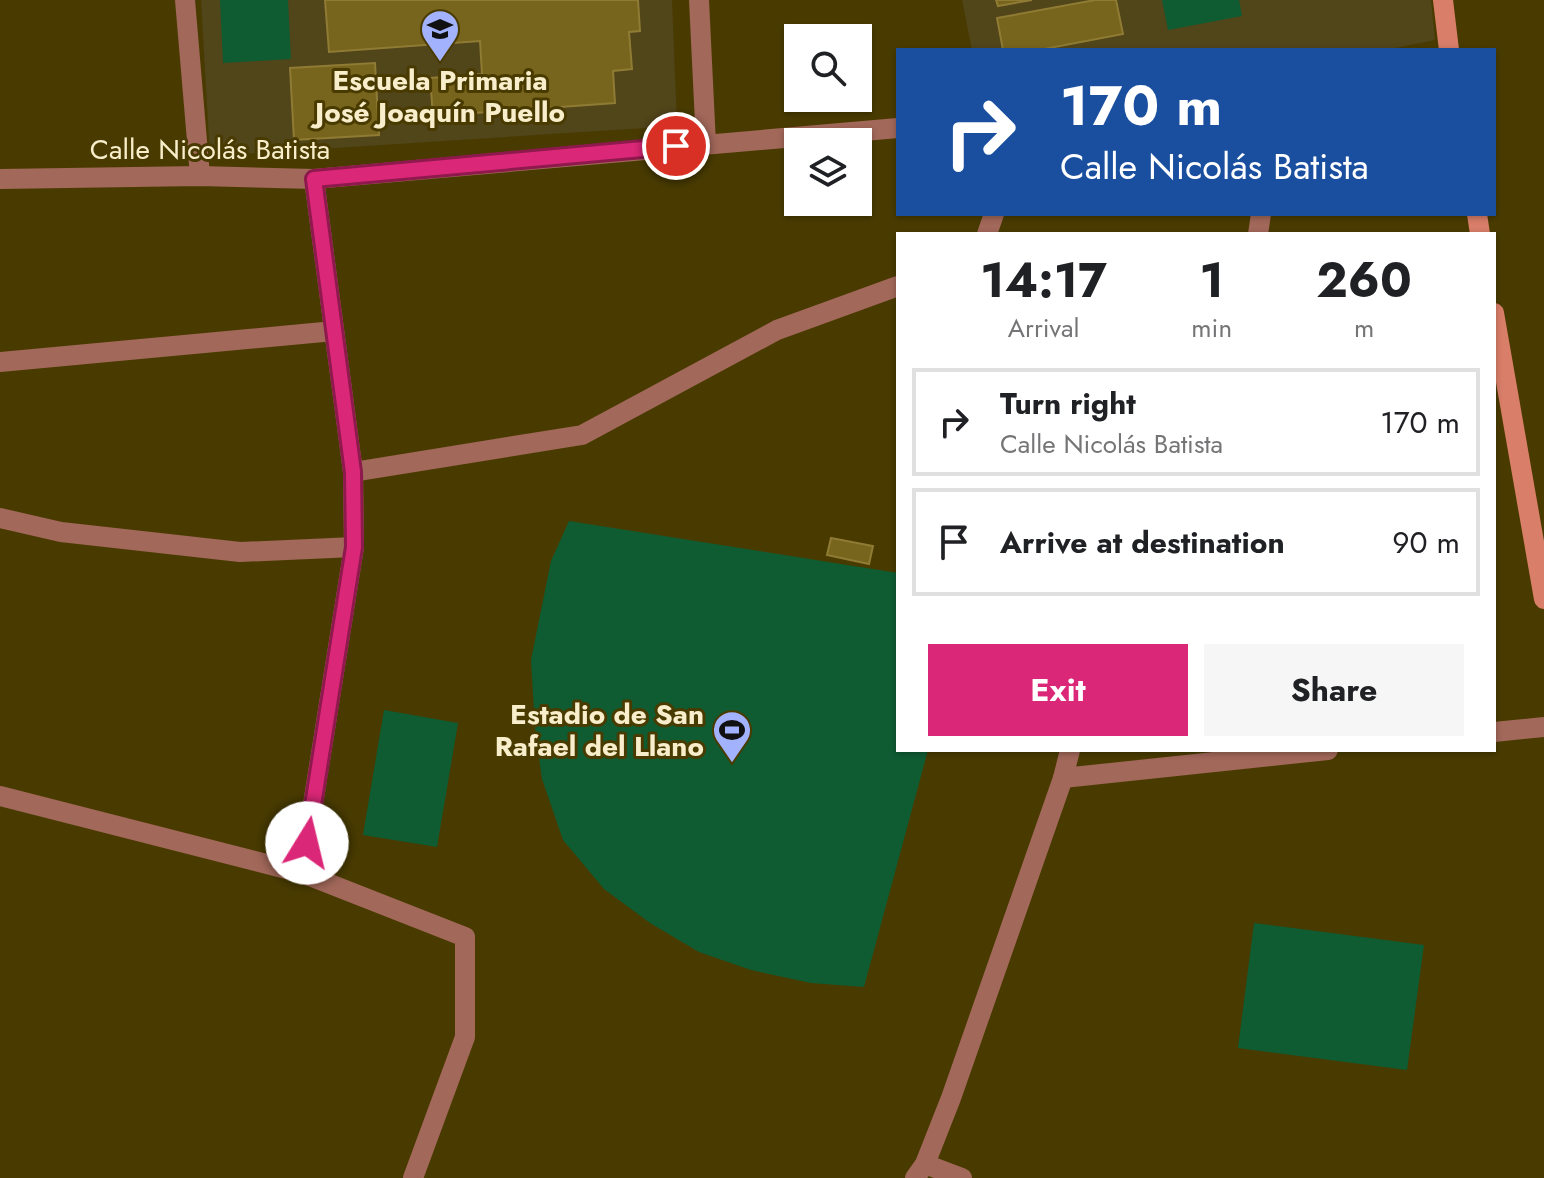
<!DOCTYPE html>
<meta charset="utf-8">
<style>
body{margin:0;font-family:Jost,sans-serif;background:#f6f6f6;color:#202124;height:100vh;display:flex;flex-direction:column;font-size:30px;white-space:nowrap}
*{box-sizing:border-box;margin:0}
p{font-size:26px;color:#757577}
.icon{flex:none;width:44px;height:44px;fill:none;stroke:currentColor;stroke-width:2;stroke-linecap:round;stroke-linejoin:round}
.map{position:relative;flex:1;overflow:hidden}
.drawer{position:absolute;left:896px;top:232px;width:600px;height:520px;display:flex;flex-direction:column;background:#fff;border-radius:0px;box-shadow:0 2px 6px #0004}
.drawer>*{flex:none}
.hud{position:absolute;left:896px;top:48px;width:600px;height:168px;border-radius:0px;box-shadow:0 2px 6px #0004;background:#1a4fa0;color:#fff;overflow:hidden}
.controls{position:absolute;left:784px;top:24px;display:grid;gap:16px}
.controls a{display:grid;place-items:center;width:88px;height:88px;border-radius:0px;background:#fff;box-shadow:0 2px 6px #0004;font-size:40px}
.pin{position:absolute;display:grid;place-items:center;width:68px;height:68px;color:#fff;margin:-34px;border:4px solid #fff;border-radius:50%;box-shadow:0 2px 8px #0007}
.me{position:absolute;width:88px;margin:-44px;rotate:9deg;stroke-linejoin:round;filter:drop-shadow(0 0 6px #0008)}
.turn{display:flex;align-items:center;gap:28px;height:168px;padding:0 32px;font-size:36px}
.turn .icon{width:104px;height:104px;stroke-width:2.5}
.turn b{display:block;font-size:56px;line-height:68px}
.eta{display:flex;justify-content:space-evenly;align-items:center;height:136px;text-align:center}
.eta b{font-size:48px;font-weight:700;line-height:56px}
.button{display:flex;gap:16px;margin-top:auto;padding:16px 32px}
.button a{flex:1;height:92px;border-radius:0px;background:#db2777;color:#fff;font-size:32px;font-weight:700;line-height:92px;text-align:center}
.button a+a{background:#f6f6f6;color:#202124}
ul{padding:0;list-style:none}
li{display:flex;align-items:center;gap:24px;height:108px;margin:0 16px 12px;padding:0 16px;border:4px solid #e0e0e0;border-radius:0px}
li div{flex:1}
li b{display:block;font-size:30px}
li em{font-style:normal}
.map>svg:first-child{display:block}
</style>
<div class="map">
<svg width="1544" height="1178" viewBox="0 0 1544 1178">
<rect width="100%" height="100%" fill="#493b00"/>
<g fill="#51451a">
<polygon points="201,0 672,0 677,126 210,156"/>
<polygon points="962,0 1431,0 1435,40 1386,50 972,50"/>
</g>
<g fill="#0f5c33">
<polygon points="220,0 288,0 291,59 223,63"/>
<polygon points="1162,0 1239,0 1242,16 1168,30"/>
<polygon points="569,521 898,573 898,750 928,750 864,987 811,983 751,970 699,952 650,923 604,889 563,840 542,779 535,728 531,660 551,561"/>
<polygon points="384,710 458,723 437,847 363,835"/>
<polygon points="1254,923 1424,945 1407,1070 1238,1048"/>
</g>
<g fill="#78651d" stroke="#8f7b33" stroke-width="2">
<polygon points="325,0 638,0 640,31 629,32 632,69 613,71 615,103 433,116 430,78 482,74 480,41 329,52"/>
<polygon points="996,0 1032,0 998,6"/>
<polygon points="1095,0 1116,0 1123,34 1039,50 1003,50 997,18"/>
<polygon points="375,63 379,135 294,140 290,68"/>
<polygon points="831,538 873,546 869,564 827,555"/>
</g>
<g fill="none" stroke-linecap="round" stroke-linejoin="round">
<g stroke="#a2685a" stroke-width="20">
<polyline points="185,0 200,176"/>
<polyline points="699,0 706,144"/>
<polyline points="0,179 200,176 314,179 898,128"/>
<polyline points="987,234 994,214"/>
<polyline points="1258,234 1261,214"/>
<polyline points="0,362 334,331"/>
<polyline points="353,472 582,435 777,330 898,286"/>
<polyline points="0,518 61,532 240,552 354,547"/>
<polyline points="1494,732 1544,727"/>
<polyline points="1063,778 1328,750"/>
<polyline points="0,796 302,873 465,937 465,1037 413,1178"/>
<polyline points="302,873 354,547 353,472 314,179"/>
<polyline points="925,1164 962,1178"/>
<polyline points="915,1178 925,1164 951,1098 1063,778 1070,750"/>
</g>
<g stroke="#d97e68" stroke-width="20">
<polyline points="1443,0 1449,50"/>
<polyline points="1477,214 1480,234"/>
<polyline points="1494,313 1544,599"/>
</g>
</g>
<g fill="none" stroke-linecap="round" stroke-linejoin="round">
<defs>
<polyline id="route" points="307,843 354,547 353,472 314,179 676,146"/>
</defs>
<use href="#route" stroke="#8e194d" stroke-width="20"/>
<use href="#route" stroke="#db2777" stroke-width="14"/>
</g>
<defs>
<symbol id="school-pin" viewBox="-11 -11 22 30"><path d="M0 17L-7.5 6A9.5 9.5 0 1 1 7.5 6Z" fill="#a2b2fd" stroke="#493b00"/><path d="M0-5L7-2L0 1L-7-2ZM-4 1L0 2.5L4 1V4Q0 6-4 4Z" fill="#111"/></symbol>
<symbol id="stadium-pin" viewBox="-11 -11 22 30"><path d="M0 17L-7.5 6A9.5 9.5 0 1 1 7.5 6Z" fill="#a2b2fd" stroke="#493b00"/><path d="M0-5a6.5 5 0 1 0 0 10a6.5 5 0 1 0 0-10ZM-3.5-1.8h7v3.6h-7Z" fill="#111"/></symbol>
</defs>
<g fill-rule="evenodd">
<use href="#school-pin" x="418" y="7" width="44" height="60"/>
<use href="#stadium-pin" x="710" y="708" width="44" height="60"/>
</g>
<g text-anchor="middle" stroke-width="6" stroke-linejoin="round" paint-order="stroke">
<g font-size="28" font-weight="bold" fill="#f8eecb" stroke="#493b00">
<text x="440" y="90">Escuela Primaria<tspan x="440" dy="32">José Joaquín Puello</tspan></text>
<text x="704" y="724" text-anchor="end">Estadio de San<tspan x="704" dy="32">Rafael del Llano</tspan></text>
</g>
<g font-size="28" fill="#f8eecb" stroke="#493b00">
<text x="210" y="159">Calle Nicolás Batista</text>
</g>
</g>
</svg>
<div class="controls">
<a><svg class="icon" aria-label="search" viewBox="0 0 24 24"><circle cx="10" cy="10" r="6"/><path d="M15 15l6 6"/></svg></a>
<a><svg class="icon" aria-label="layers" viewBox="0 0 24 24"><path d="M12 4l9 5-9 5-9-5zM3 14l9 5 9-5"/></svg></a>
</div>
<div class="pin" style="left:676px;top:146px;background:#d93025"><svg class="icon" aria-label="arrive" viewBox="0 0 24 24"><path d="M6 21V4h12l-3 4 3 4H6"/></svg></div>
<svg class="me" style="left:307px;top:843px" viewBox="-20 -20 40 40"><circle r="19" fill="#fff"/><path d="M0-13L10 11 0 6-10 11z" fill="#db2777"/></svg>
<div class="hud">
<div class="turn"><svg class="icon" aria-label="right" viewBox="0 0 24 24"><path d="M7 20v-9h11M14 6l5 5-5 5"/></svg><div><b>170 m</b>Calle Nicolás Batista</div></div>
</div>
<section class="drawer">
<div class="eta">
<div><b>14:17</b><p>Arrival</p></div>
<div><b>1</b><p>min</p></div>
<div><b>260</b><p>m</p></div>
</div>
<ul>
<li><svg class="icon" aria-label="right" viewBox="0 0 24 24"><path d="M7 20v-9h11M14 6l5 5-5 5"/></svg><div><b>Turn right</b><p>Calle Nicolás Batista</p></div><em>170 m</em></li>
<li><svg class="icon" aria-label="arrive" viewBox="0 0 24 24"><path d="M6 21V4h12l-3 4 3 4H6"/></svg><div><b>Arrive at destination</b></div><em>90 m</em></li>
</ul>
<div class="button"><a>Exit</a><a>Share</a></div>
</section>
</div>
